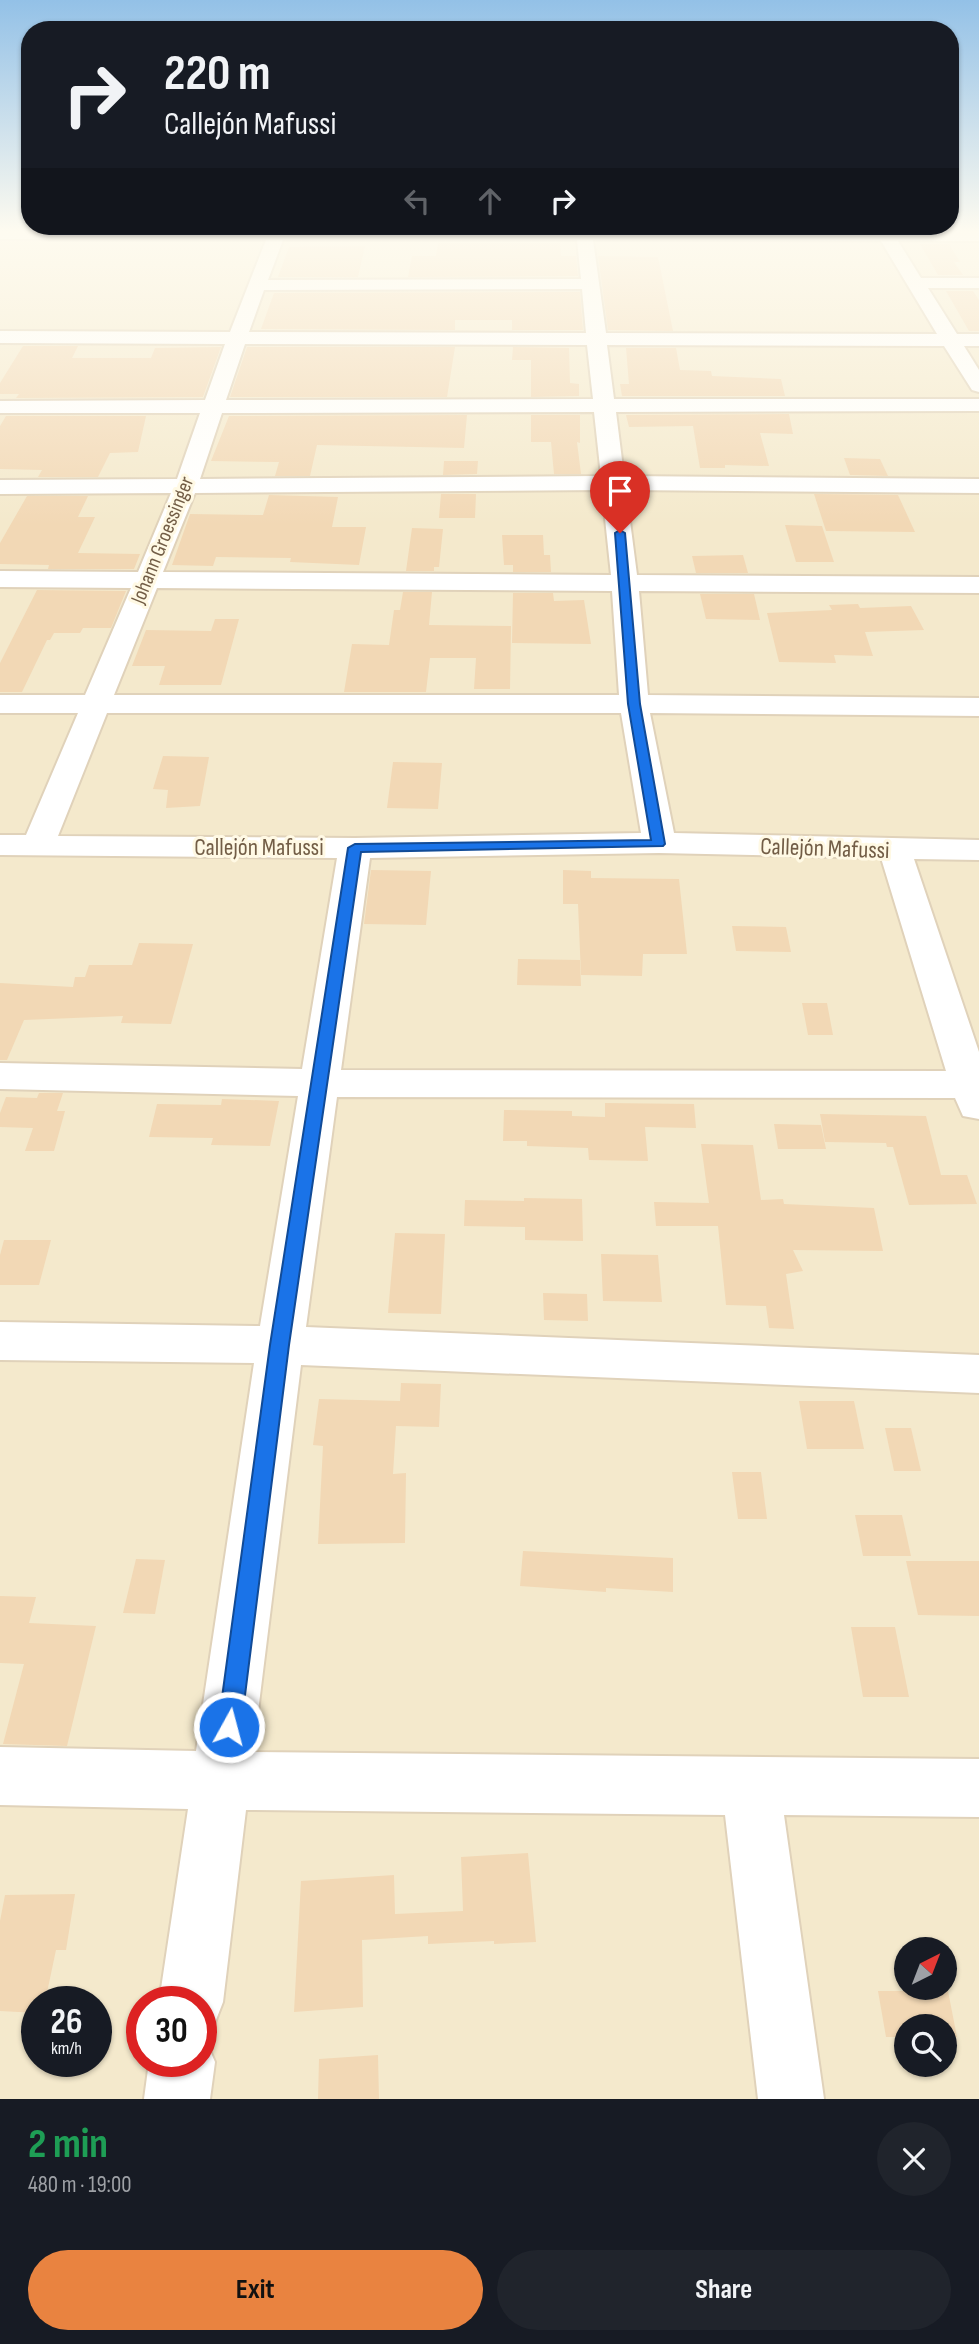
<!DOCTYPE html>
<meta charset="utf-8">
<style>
body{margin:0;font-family:"Sofia Sans Condensed",sans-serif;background:#20242c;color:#f1f3f6;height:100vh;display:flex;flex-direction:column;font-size:26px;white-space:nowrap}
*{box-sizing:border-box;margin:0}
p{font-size:23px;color:#9ea1a6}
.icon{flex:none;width:38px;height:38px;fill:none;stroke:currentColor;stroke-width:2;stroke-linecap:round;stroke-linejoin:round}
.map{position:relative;height:2099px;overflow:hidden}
.drawer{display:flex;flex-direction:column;background:#171b24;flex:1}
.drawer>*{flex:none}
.hud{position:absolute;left:21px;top:21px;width:938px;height:214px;border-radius:28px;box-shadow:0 2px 5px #0004;background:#171b24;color:#f1f3f6;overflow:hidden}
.needle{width:46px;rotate:42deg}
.tools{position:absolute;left:894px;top:1937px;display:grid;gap:14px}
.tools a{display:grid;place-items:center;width:63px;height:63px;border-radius:50%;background:#171b24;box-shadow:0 2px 5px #0004;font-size:35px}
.speed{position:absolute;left:21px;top:1986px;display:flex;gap:14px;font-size:35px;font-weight:700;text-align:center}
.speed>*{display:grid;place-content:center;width:91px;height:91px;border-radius:50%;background:#171b24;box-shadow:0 2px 5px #0004;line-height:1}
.speed small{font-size:18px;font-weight:400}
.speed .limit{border:10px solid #d22;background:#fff;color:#111}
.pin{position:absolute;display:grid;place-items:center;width:60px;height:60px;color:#fff;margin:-72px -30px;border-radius:50% 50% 50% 0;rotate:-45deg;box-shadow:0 0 7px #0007}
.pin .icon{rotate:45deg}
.me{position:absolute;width:77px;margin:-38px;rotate:7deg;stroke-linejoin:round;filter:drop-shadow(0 0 5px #0008)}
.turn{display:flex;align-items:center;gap:24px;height:147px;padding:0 28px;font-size:32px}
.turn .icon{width:91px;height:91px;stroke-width:2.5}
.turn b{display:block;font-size:49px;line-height:60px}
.lanes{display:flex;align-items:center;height:66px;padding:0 28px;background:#0003;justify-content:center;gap:35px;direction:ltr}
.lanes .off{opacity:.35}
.round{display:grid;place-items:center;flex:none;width:74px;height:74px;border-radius:37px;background:#20242c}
.summary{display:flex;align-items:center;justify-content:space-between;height:119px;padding:0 28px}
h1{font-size:42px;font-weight:700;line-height:52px;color:#1e9e55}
.cta{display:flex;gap:14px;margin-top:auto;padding:14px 28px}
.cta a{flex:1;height:80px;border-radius:42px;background:#e98340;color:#111;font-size:28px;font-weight:700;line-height:80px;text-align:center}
.cta a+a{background:#20242c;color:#f1f3f6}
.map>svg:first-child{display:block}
</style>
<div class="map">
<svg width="979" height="2099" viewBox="0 0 979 2099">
<rect width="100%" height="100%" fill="#fcf6de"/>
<path fill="#f4e9cc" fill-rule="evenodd" d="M0,231h979v1868h-979zM906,1950h39v38h-39zM37,2002h59v60h-59zM142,2002h59v60h-59zM906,2026h39v39h-39z"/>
<g fill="#f2d8b5">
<polygon points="438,243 560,243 561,256 576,256 578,276 408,277 412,256 436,256"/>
<polygon points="920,244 949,244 960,262 954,262 963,275 938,275"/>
<polygon points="365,246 358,277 278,277 289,247"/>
<polygon points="598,256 658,257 673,331 608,330"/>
<polygon points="946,291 973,291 979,300 979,331 969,331"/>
<polygon points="580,292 583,330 512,330 512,320 455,320 455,330 261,329 274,293"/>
<polygon points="23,346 78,346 72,358 151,358 155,348 221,347 203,397 16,398 19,394 0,394 0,383"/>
<polygon points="247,347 455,347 447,397 230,397"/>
<polygon points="513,347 569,348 570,383 579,384 579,396 531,397 531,360 512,360"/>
<polygon points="626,348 676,348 680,370 711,371 712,376 781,379 785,396 622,396 620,384 629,384"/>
<polygon points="789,414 793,434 760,433 769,466 725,465 725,468 700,468 693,426 629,427 626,415"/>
<polygon points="467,415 464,448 317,445 310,476 275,476 279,462 211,461 229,416"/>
<polygon points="531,415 580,415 580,443 577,442 581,474 554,474 551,442 531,442"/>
<polygon points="6,416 146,416 138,452 110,453 98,477 38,477 42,470 0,469 0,426"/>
<polygon points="844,458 880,459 888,476 850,475"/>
<polygon points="444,461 478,461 477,474 443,475"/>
<polygon points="441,494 476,494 475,518 439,518"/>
<polygon points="814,494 898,495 915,532 826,531"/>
<polygon points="269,495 338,497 332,527 366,527 359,565 290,562 291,558 216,557 213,566 172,565 190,514 263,515"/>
<polygon points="27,496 88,496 78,517 95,517 78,553 140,554 134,569 48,569 49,565 0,564 0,543"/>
<polygon points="785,525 822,526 834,562 796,562"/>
<polygon points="412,528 443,529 439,567 434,567 434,571 406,571"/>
<polygon points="502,535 543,535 544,555 550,555 551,572 513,572 513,565 504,565"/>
<polygon points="743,555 748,573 696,573 692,556"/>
<polygon points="37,590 126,591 111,628 83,628 80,633 54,633 50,640 47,640 22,692 0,692 0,663"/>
<polygon points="403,592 432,592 429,625 511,626 510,689 474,689 476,658 430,658 426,692 344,692 352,644 389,645 394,610 400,610"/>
<polygon points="513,593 553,593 554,601 584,600 591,644 512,643"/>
<polygon points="700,594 754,594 760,620 706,619"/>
<polygon points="858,604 860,608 911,606 924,630 865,632 873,656 834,655 836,663 779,662 767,613 832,610 829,605"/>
<polygon points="215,619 239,619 221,685 159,685 165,666 132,666 146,630 211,631"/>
<polygon points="163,756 209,757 200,806 166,808 168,790 153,789"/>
<polygon points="393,762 442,763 438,809 387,808"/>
<polygon points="371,870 431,871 426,925 364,924"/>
<polygon points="563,870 591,871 591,878 679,879 687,954 643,954 642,976 581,975 578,904 563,904"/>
<polygon points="732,926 786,927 791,952 736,951"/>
<polygon points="139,943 193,944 171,1024 121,1023 123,1016 24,1020 7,1060 0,1060 0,983 73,987 75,977 85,977 89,965 132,965"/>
<polygon points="518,959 580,960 581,986 517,985"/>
<polygon points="802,1003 827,1003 833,1035 808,1035"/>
<polygon points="39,1093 63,1093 57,1111 65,1111 54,1151 25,1151 33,1128 0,1127 0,1113 6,1097 37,1098"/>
<polygon points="222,1099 279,1101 270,1146 211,1145 213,1138 149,1137 157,1104 221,1105"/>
<polygon points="605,1103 694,1104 696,1128 645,1127 648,1161 589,1160 588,1148 527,1146 527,1141 503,1141 504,1110 572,1111 572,1116 605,1117"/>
<polygon points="820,1114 926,1116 941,1175 967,1175 977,1204 909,1205 893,1147 887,1147 886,1143 825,1142"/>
<polygon points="774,1124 821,1125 826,1149 778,1149"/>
<polygon points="701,1144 753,1145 761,1200 783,1199 784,1204 874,1208 883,1251 793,1250 803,1271 786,1274 794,1329 769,1328 766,1306 726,1305 718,1226 656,1226 654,1202 709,1203"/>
<polygon points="524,1198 582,1199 583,1241 525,1240 525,1227 464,1226 465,1200 524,1201"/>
<polygon points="395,1233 445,1234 441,1314 388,1313"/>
<polygon points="4,1240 51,1240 39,1285 0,1285 0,1255"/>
<polygon points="601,1254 658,1255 662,1302 603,1301"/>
<polygon points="543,1293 587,1294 588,1321 544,1320"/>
<polygon points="401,1383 441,1384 439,1427 396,1426 393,1474 406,1473 405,1543 318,1544 323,1446 313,1445 319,1399 400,1401"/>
<polygon points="799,1401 854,1401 864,1449 807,1449"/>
<polygon points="885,1428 911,1428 921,1471 894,1471"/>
<polygon points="732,1472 761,1472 767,1519 738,1519"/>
<polygon points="855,1515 902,1515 911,1556 863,1556"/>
<polygon points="523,1551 673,1558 673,1592 606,1588 606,1592 520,1586"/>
<polygon points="136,1559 165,1560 155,1614 123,1613"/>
<polygon points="906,1561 979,1561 979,1616 918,1615"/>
<polygon points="0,1596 36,1597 29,1623 96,1626 67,1746 3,1744 24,1664 0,1663"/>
<polygon points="851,1627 895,1627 909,1697 863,1697"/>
<polygon points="528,1853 536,1942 494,1944 494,1941 428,1944 428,1936 362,1940 363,2007 294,2012 301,1881 394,1875 395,1914 463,1911 461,1857"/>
<polygon points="75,1894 66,1950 56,1950 45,2002 37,2002 37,2013 0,2011 0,1921 5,1895"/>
<polygon points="878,1991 948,1991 957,2037 945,2037 945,2026 906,2026 906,2037 886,2037"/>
<polygon points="378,2055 379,2099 318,2099 319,2059"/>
</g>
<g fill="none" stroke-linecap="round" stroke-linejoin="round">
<defs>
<g id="minor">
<path d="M0,231h979v10h-81l23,37h58v10h-51l29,46h22v12h-15l15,24v22l-7,-2 -28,-44 -337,-1 7,54h365v12l-363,1 8,64 355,3v14l-353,-3 11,85 342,2v16l-340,-2 9,104 331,3v18l-329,-3 24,120 305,7v20l-65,-1 65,193v67l-16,-3 -8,-18 -618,-1 -31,230 673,28v38l-678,-28 -48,387 726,7v58l-195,-2 40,284h-66l-33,-284 -479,-5 -23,192 -9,23 -13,5v-28h-42l29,-193 -188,-4v-58l196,4 58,-388 -254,-3v-38l260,4 38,-230 -298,-7v-26l302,6 35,-211 -337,-3v-20h26l52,-122h-78v-18h85l46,-107 -131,-1v-16l138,1 33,-79 -171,1v-14l177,-1 23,-66h-200v-12l205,-1 20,-56 -225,-1v-12l230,1 36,-92 -266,-1zM283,240h294l4,39 -313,1zM593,240l288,1 56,93 -331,-1zM582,289l4,44 -337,-1 15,-42zM245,344l342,1 6,54 -367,1zM594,412l7,64 -401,3 22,-66zM602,490l9,85 -448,-3 32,-79zM157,588l455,3 7,104h-505zM107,713h514l20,120 -286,5 -297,-2zM659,853l222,5 65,213 -605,-1 29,-212z"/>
<polygon points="201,2037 205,2039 215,2062 210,2099 144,2099 149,2062 201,2062"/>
</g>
</defs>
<use href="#minor" stroke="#e0d2ba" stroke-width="4"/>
<use href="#minor" fill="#fff" fill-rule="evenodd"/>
</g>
<linearGradient id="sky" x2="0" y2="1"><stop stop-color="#93c1e7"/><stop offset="0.44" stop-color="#fefbf0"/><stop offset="1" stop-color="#fefbf0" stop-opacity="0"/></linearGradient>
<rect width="979" height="525" fill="url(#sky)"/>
<polygon fill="#1a73e8" stroke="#114b97" stroke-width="2" points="620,530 625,533 640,704 665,844 663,846 361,852 289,1345 241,1727 238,1735 229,1738 221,1735 218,1727 270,1345 348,848 355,844 651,840 628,704 615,533"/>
<g text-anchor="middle" stroke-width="6" stroke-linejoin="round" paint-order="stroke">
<g font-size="21" fill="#725d46" stroke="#fff9e4">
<text transform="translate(162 540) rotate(-68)" y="7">Johann Groessinger</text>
</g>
<g font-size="24" fill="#725d46" stroke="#fff9e4">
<text x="259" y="855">Callejón Mafussi</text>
<text transform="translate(825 848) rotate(2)" y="8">Callejón Mafussi</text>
</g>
</g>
</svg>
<div class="tools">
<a><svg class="needle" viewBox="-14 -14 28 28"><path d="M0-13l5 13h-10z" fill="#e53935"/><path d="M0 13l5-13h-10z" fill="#9ea1a6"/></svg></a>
<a><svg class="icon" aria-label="search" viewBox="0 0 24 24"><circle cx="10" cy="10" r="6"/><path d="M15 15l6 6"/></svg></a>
</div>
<div class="speed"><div>26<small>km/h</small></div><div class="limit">30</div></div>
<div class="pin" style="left:620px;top:533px;background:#d93025"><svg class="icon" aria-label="arrive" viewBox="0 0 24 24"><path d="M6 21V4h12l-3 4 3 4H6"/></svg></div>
<svg class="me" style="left:229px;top:1727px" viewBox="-20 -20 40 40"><circle r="17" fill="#1a73e8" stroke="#fff" stroke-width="3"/><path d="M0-11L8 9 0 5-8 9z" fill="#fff"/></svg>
<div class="hud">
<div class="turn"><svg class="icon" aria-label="right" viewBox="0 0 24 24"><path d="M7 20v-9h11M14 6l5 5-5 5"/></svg><div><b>220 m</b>Callejón Mafussi</div></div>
<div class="lanes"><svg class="icon off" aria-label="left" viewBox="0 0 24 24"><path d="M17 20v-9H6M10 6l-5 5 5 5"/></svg><svg class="icon off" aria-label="ahead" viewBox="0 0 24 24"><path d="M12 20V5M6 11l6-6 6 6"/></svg><svg class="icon" aria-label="right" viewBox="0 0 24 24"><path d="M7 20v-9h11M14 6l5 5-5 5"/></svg></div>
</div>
</div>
<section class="drawer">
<div class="summary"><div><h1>2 min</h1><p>480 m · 19:00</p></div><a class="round"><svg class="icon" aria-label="close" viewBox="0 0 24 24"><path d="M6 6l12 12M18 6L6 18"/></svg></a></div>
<div class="cta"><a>Exit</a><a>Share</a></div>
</section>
